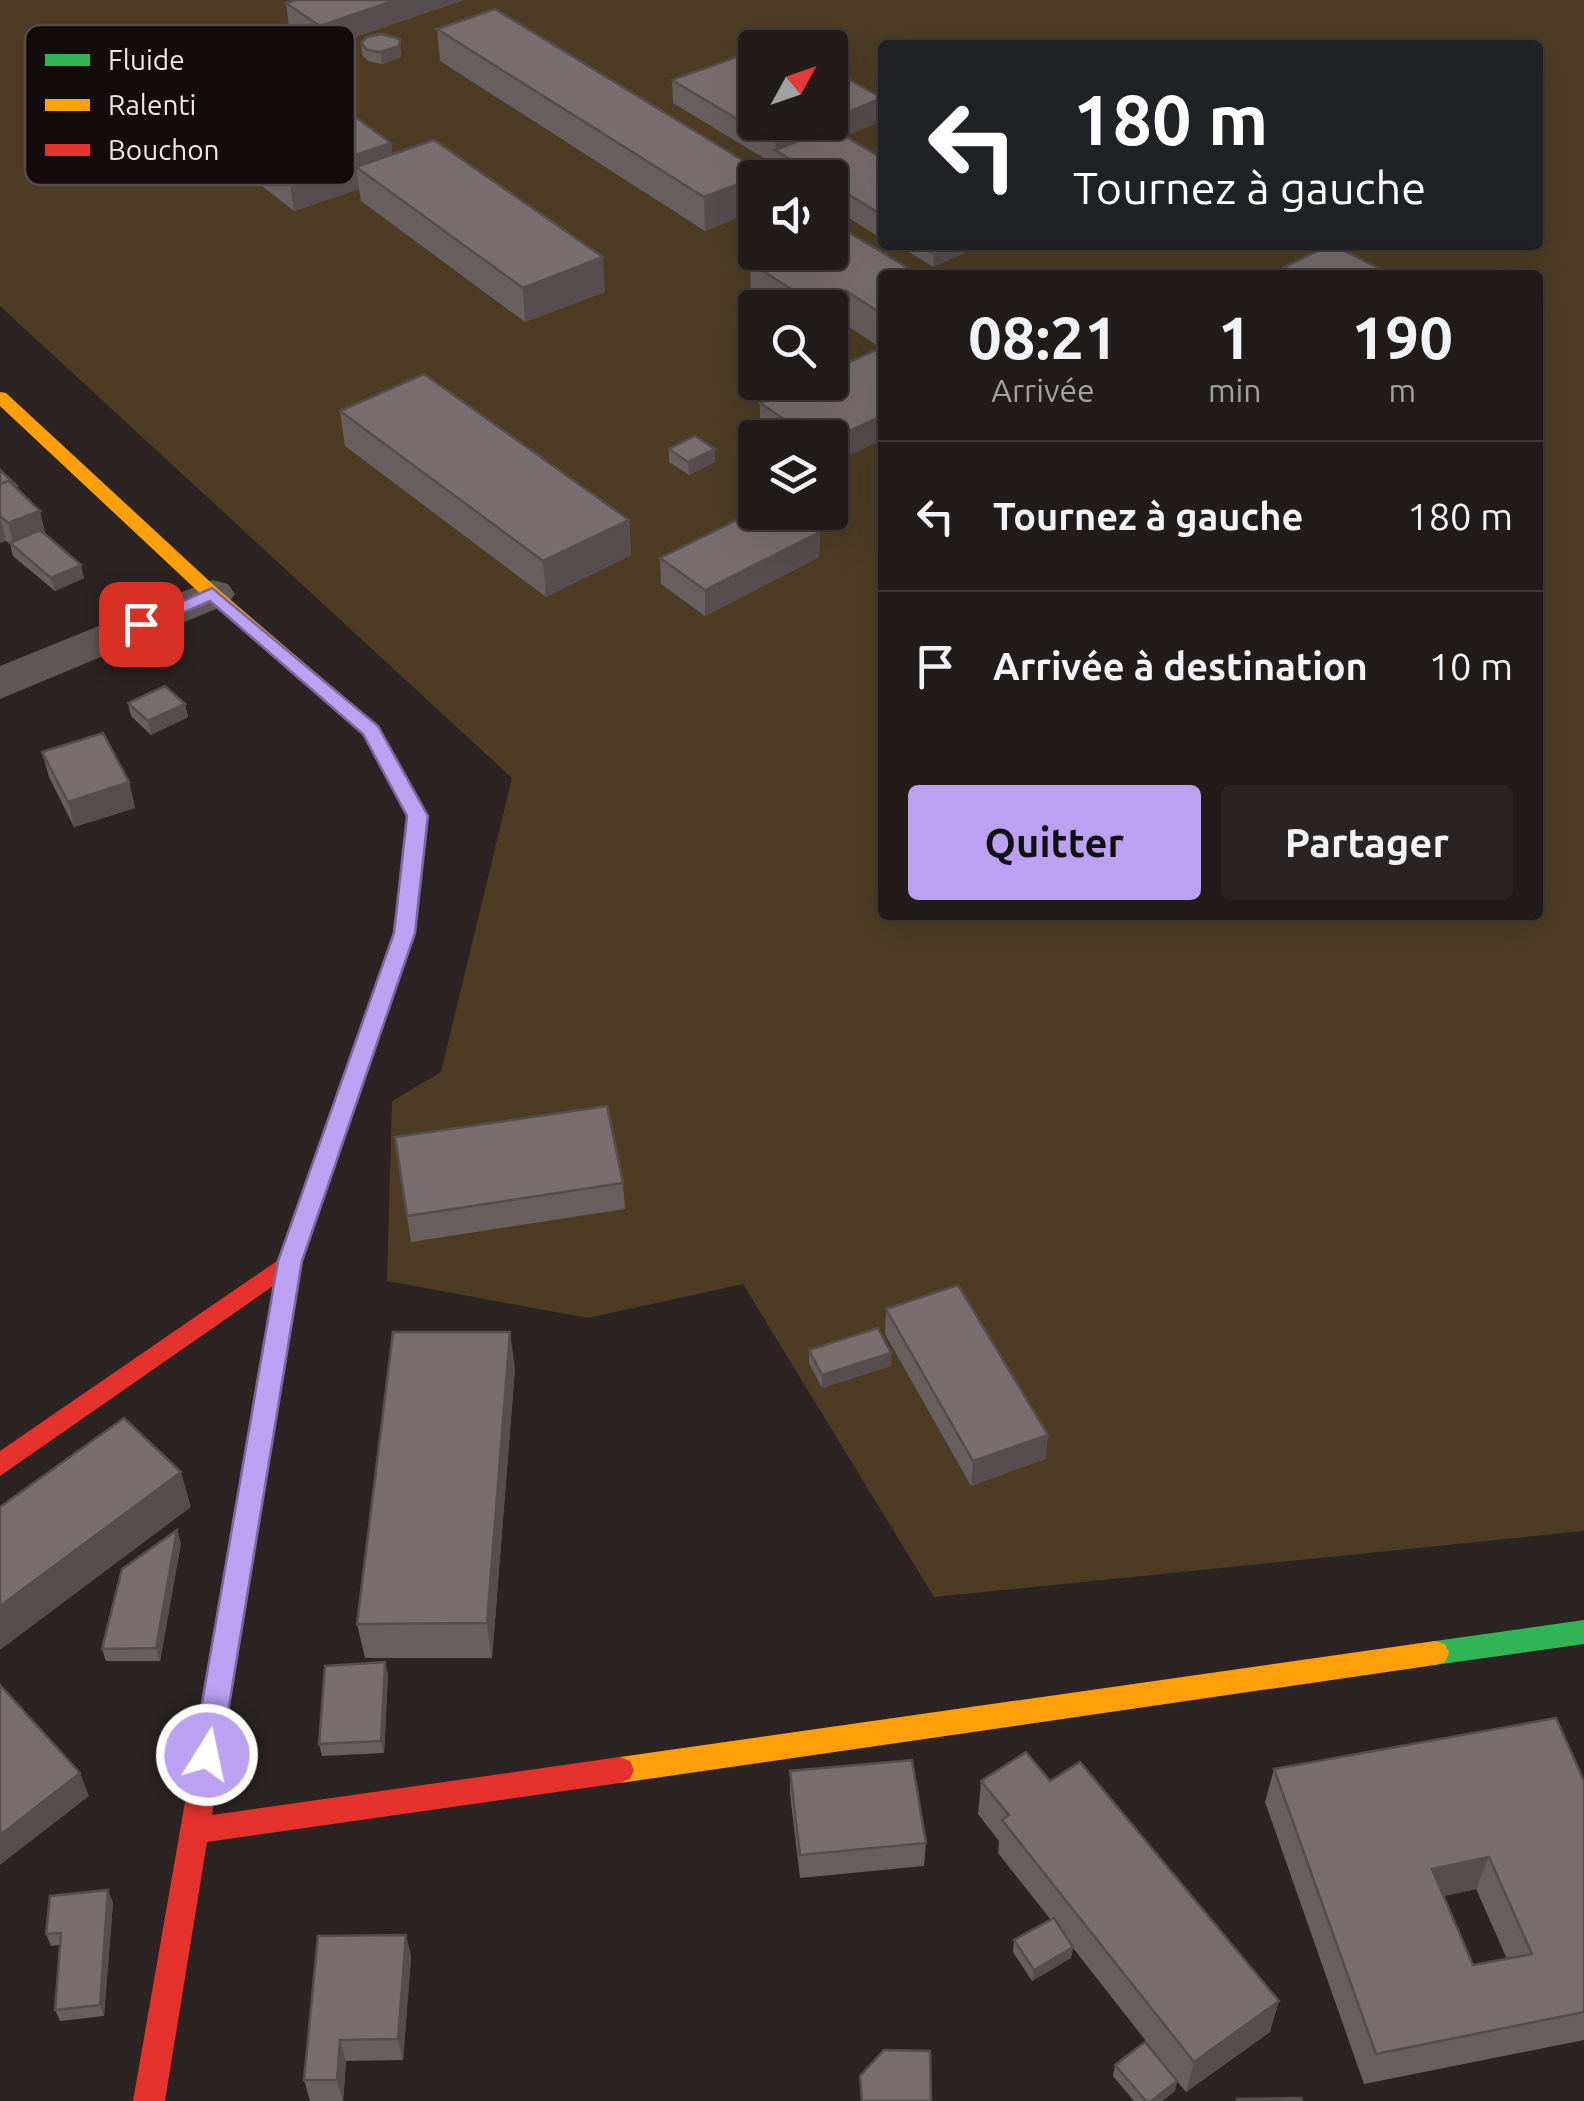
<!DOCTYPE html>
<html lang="fr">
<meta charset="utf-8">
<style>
body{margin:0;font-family:Ubuntu,sans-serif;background:#292423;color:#f1f3f6;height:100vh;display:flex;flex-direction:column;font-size:38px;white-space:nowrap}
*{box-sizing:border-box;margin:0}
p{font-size:32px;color:#a2a1a2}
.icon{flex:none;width:55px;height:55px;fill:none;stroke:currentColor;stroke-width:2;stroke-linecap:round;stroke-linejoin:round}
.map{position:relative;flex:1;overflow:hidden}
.sheet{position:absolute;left:878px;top:270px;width:665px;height:650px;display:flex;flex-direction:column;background:#211b1a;border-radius:10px;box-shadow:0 10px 40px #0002,0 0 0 2px #3e3939}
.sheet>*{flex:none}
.banner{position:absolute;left:878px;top:40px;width:665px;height:210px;border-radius:10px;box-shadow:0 10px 40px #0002,0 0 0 2px #3e3939;background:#202124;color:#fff;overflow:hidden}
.needle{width:65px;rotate:50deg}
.tools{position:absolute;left:738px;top:30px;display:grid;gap:20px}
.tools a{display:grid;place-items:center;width:110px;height:110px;border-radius:10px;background:#211b1a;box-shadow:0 10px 40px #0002,0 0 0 2px #3e3939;font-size:50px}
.pin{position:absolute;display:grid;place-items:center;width:85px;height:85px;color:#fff;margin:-42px;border-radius:20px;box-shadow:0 5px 15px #0006}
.me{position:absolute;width:110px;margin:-55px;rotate:10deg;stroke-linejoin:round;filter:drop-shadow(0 0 8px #0008)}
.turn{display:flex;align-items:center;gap:35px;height:210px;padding:0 30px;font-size:45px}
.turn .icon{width:130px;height:130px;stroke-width:2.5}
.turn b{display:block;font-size:70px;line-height:85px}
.eta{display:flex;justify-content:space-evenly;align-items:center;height:170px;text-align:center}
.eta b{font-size:60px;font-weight:700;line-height:70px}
.primary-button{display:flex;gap:20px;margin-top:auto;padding:20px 30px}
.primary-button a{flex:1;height:115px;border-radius:10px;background:#bca0f2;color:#111;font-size:40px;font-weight:700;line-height:115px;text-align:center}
.primary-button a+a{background:#292423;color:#f1f3f6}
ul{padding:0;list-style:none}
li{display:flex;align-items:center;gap:30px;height:150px;padding:0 30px;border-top:2px solid #3e3939}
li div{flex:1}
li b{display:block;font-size:38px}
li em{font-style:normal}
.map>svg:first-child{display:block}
</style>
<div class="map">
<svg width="1584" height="2101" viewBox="0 0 1584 2101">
<rect width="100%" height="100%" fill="#2c2423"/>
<path fill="#4d3c23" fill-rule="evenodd" d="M0,0h1584v1531l-650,66 -191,-313 -155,34 -201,-37 5,-180 49,-29 71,-294 -512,-472zM882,45h656v200h-656zM755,48h75v74h-75zM755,178h75v74h-75zM882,275h656v640h-656zM755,308h75v74h-75zM755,438h75v74h-75z"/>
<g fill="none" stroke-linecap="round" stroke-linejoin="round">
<polygon fill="#5f5856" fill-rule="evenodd" points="212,580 228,584 235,594 228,604 0,699 0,666"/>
<g fill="#30b455" fill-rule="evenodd">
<polygon points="394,954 405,962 302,1261 254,1555 250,1563 241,1566 232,1563 228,1555 278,1261 383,962"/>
<polygon points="1584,1620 1584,1644 1435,1665 1425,1662 1421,1653 1425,1644 1435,1641"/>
</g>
<g fill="#ff9f0a" fill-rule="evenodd">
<polygon points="0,392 6,393 219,590 378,726 428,816 415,933 402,967 394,970 383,962 393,933 408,816 363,734 205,598 0,406"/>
<polygon points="1435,1641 1445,1644 1449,1653 1445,1662 1435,1665 620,1783 610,1779 606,1770 610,1761 620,1757"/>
</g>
<g fill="#e5322d" fill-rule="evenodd">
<polygon points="290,1252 299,1254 302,1261 299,1268 0,1476 0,1451"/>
<polygon points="241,1544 250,1547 254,1555 212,1815 620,1757 630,1761 634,1770 630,1779 620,1783 207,1842 165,2101 133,2101 228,1555 232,1547"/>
</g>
</g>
<g fill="#685f5f" fill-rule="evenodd">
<polygon points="464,0 323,48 289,26 286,3"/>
<polygon points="437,29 755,178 755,211 705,231 440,61"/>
<polygon points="361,43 401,50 401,57 382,64 368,61 362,55"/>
<polygon points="755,54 755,122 830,122 830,69 882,98 882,121 844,136 882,158 882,239 830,206 830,178 783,178 775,173 775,165 673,103 672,80 747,60 747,57"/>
<polygon points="215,104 309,112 391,143 392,154 605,292 525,322 361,201 359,189 294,211 243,171 240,152 220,137"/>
<polygon points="893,245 983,245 933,267 906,250 906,247 900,249"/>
<polygon points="771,252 830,252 882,275 882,440 775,438 760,428 760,403 881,348 846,325 830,308 766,308 751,298 750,263 771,255"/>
<polygon points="1284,267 1392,275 1283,275"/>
<polygon points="340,411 629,520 631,555 546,597 345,446"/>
<polygon points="669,449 715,449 715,462 689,475 669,462"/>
<polygon points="0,470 18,490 46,535 84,578 55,591 13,556 10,544 6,541 0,543"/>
<polygon points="820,532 819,557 705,616 661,584 660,558"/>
<polygon points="128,703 185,704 188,717 151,735 131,716"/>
<polygon points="42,752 129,782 135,808 74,827 49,777"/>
<polygon points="623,1183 625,1209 411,1242 407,1216"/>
<polygon points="886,1309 1048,1435 1045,1459 971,1486 885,1334"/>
<polygon points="809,1350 891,1366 822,1388 809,1363"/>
<polygon points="515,1368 492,1658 365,1658 357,1624"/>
<polygon points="181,1543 160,1661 106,1661 102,1649"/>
<polygon points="385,1662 388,1675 384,1753 322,1756 319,1744"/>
<path d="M1274,1769l310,12v259l-220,44 -99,-282zM1476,1889l31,70 -34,6 -29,-69z"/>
<polygon points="790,1771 926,1843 924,1866 800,1878 790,1794"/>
<polygon points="981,1781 1050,1781 1270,2032 1186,2092 1177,2081 1175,2091 1162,2101 1134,2101 1113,2076 1115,2065 1175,2078 1073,1948 1071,1958 1032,1981 1013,1952 1014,1940 1051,1920 998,1853 999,1841 978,1814"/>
<polygon points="113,1902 104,2016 60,2021 55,2010 60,1945 51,1946 46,1934"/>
<polygon points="406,1935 411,1957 403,2060 346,2061 343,2101 310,2101 304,2080"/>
</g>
<g fill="#554d4e">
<polygon points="396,0 464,0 323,48 320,26"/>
<polygon points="400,39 401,57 382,64 381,52"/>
<polygon points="882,98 882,121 846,136 846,113"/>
<polygon points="844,116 844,139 776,150 776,142"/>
<polygon points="391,143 395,176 356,167 359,189 294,211 289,177"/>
<polygon points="765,174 765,178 755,178 755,211 705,231 704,197"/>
<polygon points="955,245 983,245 933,267 934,254"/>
<polygon points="603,257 605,292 525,322 523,288"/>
<polygon points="846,291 846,325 830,332 830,308 815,308 815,304"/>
<polygon points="882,416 882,440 830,465 830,440"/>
<polygon points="715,449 715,462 689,475 688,462"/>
<polygon points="40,511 46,536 15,548 8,523"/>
<polygon points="0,516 6,541 0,543"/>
<polygon points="629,520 631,555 546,597 543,561"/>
<polygon points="820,532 819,557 705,616 705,590"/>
<polygon points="81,565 84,578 55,591 51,578"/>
<polygon points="185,704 188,717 151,735 148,721"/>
<polygon points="129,782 135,808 74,827 68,802"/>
<polygon points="510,1332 515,1368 492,1658 487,1623"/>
<polygon points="891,1353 891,1366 822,1388 822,1375"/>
<polygon points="1048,1435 1045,1459 971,1486 973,1461"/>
<polygon points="181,1472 191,1507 0,1650 0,1606"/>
<polygon points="177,1530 181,1543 160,1661 156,1648"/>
<polygon points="385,1662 388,1675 384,1753 381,1741"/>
<polygon points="80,1773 89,1796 0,1865 0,1835"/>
<polygon points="1489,1857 1476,1889 1420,1901 1432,1869"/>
<polygon points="108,1890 113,1902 104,2016 100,2005"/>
<polygon points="406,1935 411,1957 403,2060 398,2039"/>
<polygon points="1073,1947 1071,1958 1032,1981 1034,1970"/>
<polygon points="1279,2001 1270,2032 1186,2092 1194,2062"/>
<polygon points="340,2040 346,2061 343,2101 337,2080"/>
<polygon points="1177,2081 1175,2091 1162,2101 1151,2101"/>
</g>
<g fill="#796e6f" stroke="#554d4e" stroke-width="2.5" fill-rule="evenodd">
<polygon points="296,0 396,0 320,26 286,3"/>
<polygon points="495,9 765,174 704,197 437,29"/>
<polygon points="381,34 400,39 399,46 381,52 367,50 361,43 367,37"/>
<polygon points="783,43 791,48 772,48"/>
<polygon points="739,56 755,65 755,122 828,122 776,142 672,80"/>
<polygon points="830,69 882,98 846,113 830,103"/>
<polygon points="271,85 309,112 336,103 391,143 289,177 238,137 252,132 215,104"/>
<polygon points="830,108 844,116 830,122"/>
<polygon points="831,128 882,158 882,215 830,183 830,178 821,178 775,150"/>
<polygon points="434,140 603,257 523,288 356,167"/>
<polygon points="830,221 920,275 882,275 882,314 846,291 815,304 750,263 776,252 830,252"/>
<polygon points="918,245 955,245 934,254"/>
<polygon points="1330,245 1333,245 1392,275 1299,275 1284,267"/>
<polygon points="882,347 882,416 830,440 830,438 812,438 760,403 805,382 830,382 830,371"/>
<polygon points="424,374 629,520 543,561 340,411"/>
<polygon points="695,436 715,449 688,462 669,449"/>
<polygon points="0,470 17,486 15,487 9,481 0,484"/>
<polygon points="9,481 40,511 8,523 0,516 0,484"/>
<polygon points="755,511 791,512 820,532 705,590 660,558"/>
<polygon points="40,530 81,565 51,578 10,543"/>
<polygon points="165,686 185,704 148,721 128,703"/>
<polygon points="103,733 129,782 68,802 42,752"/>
<polygon points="607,1106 623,1183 407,1216 395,1137"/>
<polygon points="958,1285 1048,1435 973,1461 886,1309"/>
<polygon points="878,1328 891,1353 822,1375 809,1350"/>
<polygon points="393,1332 510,1332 487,1623 357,1624"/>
<polygon points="124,1418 181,1472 0,1606 0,1507"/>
<polygon points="177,1530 156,1648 102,1649 122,1569"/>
<polygon points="385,1662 381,1741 319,1744 325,1666"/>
<polygon points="0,1685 80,1773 0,1835"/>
<path d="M1556,1718l28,63v231l-208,42 -102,-285zM1489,1857l43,97 -59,11 -41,-96z"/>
<polygon points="1026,1752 1050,1781 1080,1762 1279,2001 1194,2062 1002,1820 1009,1815 981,1781"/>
<polygon points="912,1760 926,1843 800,1855 790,1771"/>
<polygon points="108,1890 100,2005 55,2010 61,1933 46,1934 50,1896"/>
<polygon points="1054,1918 1073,1947 1034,1970 1014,1940"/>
<polygon points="406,1935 398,2039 340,2040 337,2080 304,2080 318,1936"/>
<polygon points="1145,2042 1177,2081 1151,2101 1146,2101 1115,2065"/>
<polygon points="884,2050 930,2051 931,2101 862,2101 860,2076"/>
<polygon points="1301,2098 1302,2101 1237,2101 1237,2099"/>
</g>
<polygon fill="#bca0f2" stroke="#7a689d" stroke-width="2.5" points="212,588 378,726 428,816 415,933 302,1261 221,1755 217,1764 207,1768 197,1764 193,1755 278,1261 394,933 407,816 363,734 210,601 148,628 141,629 132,624"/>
<rect x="25" y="25" width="330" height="160" rx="15" fill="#130c0c" stroke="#554d4d" stroke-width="2.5"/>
<rect x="45" y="54" width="45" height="12" fill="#30b455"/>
<rect x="45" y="99" width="45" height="12" fill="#ff9f0a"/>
<rect x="45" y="144" width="45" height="12" fill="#e5322d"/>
<g font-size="28" fill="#f0e6e4">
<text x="108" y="70">Fluide</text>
<text x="108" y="115">Ralenti</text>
<text x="108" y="160">Bouchon</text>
</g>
</svg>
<div class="tools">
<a><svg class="needle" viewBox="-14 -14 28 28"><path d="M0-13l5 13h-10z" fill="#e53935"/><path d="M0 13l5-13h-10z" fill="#a2a1a2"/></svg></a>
<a><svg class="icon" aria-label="sound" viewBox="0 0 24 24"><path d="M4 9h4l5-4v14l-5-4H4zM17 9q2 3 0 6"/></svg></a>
<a><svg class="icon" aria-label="search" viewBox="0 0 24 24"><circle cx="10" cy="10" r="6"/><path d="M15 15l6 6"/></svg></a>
<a><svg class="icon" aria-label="layers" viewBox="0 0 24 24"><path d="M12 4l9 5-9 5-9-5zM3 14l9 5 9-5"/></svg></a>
</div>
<div class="pin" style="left:141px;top:624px;background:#d93025"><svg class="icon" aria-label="arrive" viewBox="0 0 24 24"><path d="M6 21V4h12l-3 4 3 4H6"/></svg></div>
<svg class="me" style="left:207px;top:1755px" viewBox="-20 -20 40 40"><circle r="17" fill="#bca0f2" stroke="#fff" stroke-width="3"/><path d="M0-11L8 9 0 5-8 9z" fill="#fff"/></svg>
<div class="banner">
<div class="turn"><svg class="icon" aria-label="left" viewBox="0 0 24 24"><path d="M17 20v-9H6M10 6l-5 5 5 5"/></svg><div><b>180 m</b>Tournez à gauche</div></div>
</div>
<section class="sheet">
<div class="eta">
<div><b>08:21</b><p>Arrivée</p></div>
<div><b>1</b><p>min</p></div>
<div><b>190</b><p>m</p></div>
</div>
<ul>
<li><svg class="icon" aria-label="left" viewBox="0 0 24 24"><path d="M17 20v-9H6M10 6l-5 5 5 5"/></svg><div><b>Tournez à gauche</b></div><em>180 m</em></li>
<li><svg class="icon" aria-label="arrive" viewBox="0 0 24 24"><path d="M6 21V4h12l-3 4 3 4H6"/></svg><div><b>Arrivée à destination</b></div><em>10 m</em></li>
</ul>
<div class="primary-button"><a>Quitter</a><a>Partager</a></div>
</section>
</div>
